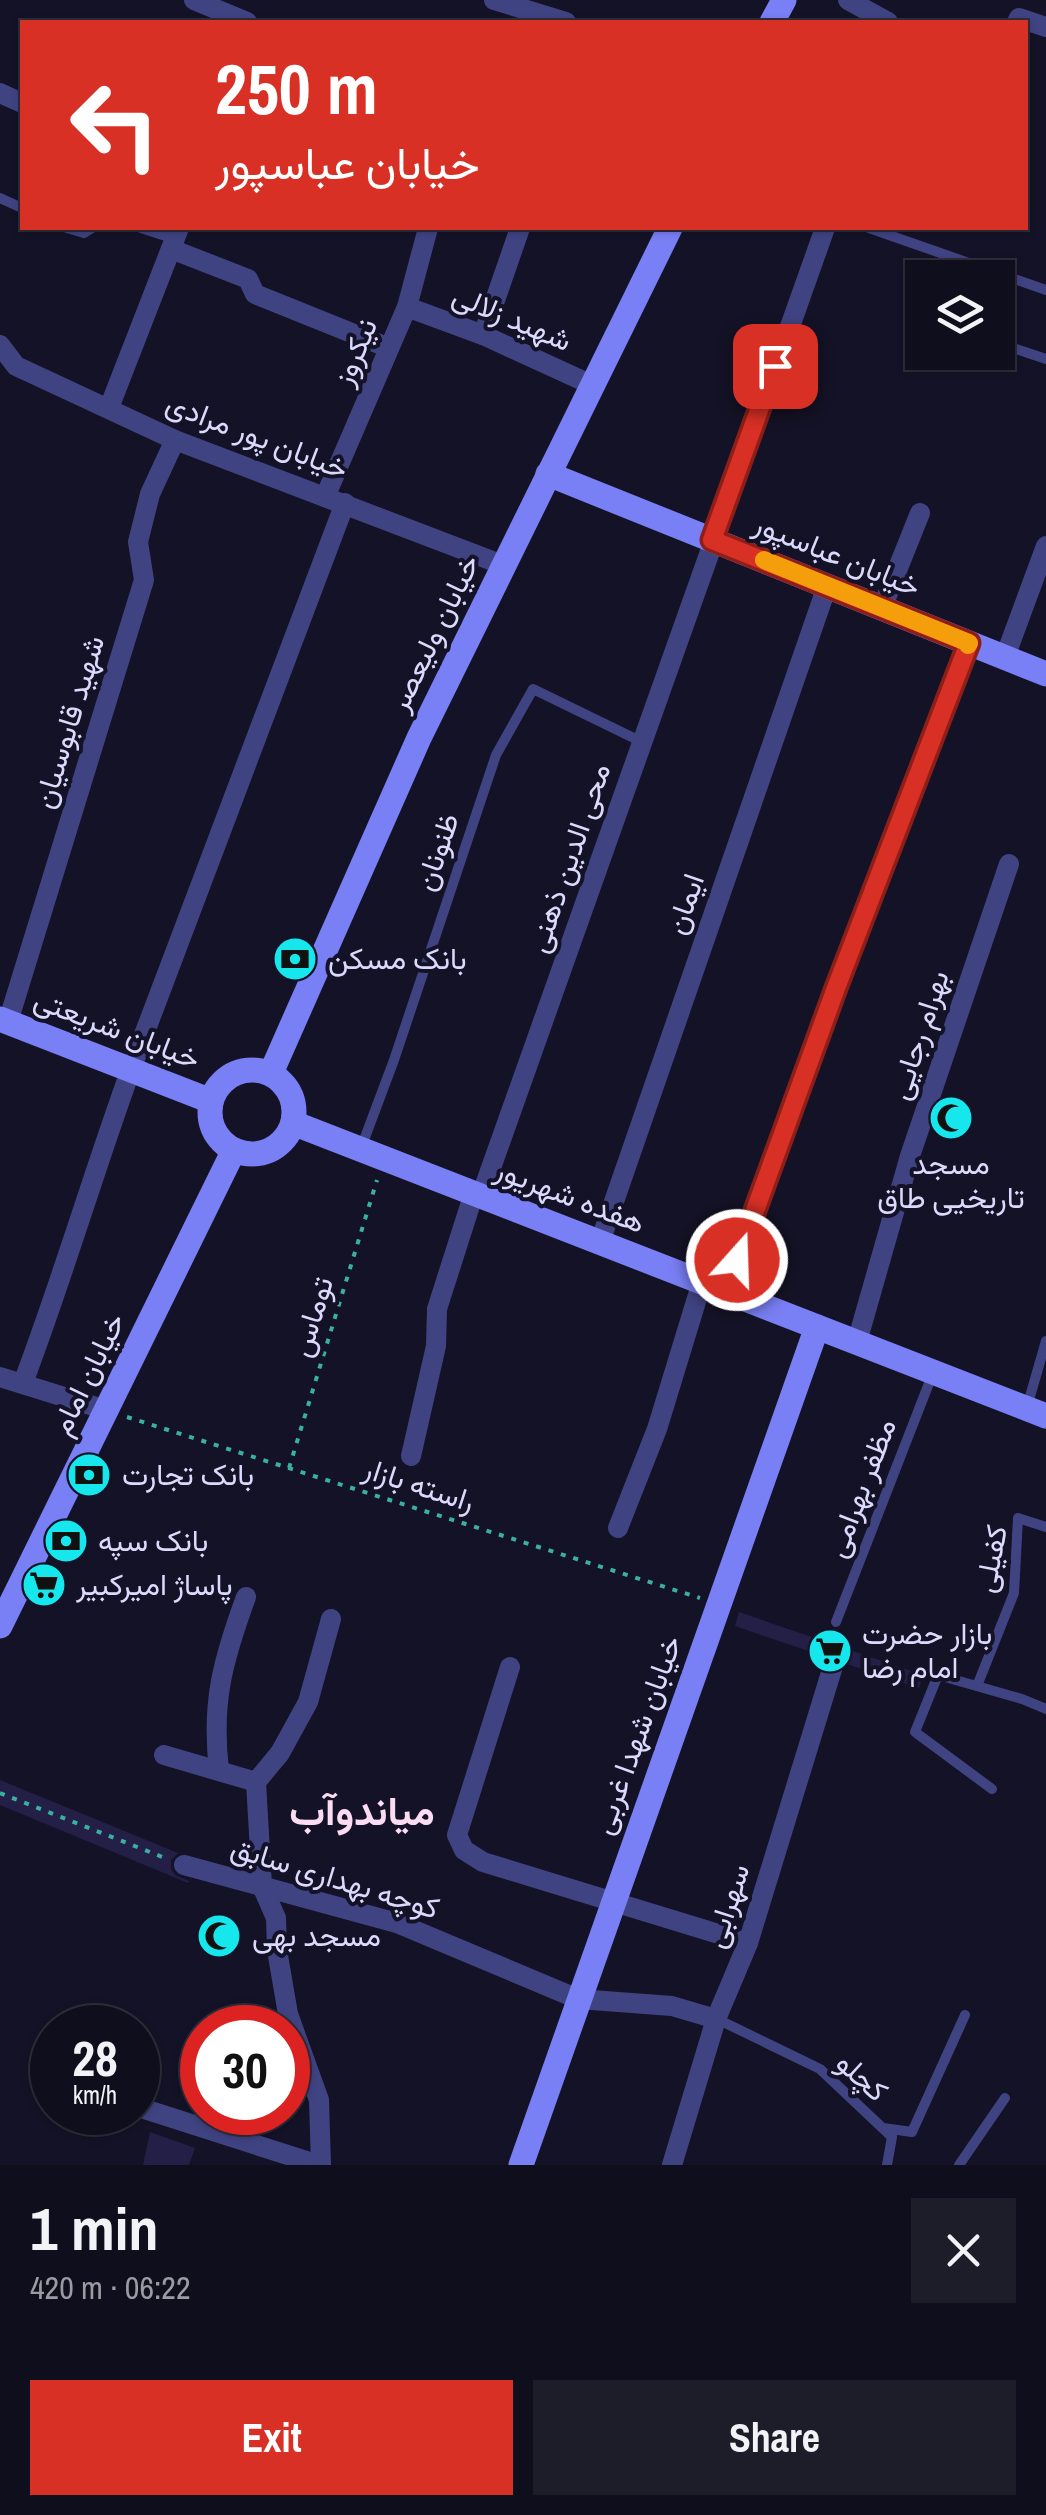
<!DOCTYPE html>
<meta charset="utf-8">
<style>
body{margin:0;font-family:"Archivo Narrow",Vazirmatn,sans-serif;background:#1d1c29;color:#f1f3f6;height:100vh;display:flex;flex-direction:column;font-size:38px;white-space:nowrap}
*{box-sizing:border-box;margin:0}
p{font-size:32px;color:#9b9ca3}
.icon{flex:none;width:55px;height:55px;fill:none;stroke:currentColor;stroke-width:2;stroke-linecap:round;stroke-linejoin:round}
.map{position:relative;height:2165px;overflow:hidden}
.drawer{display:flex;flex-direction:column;background:#0f0e1c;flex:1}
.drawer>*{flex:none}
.guide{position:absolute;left:20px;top:20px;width:1008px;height:210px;border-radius:0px;box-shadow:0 2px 8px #0004,0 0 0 2px #2f2e3b;background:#d93025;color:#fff;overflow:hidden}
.controls{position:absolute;left:905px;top:260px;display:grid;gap:20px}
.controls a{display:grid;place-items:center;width:110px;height:110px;border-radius:0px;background:#0f0e1c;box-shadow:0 2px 8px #0004,0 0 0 2px #2f2e3b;font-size:50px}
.speed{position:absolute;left:30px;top:2005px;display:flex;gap:20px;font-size:50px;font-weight:700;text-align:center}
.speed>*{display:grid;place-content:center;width:130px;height:130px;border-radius:50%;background:#0f0e1c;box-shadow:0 2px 8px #0004,0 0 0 2px #2f2e3b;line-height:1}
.speed small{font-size:25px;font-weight:400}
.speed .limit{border:15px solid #d22;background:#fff;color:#111}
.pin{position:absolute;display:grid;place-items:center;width:85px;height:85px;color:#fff;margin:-42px;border-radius:20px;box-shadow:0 5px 15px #0006}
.me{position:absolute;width:110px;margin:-55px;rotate:20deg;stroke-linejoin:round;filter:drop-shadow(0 0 8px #0008)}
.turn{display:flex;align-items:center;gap:35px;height:210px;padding:0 30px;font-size:45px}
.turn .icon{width:130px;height:130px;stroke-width:2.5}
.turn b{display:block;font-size:70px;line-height:85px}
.round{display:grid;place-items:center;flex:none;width:105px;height:105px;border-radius:0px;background:#1d1c29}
.headline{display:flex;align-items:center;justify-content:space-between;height:170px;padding:0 30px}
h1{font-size:60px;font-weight:700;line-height:75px}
.cta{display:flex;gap:20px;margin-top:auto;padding:20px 30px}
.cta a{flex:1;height:115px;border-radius:0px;background:#d93025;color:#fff;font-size:40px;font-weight:700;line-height:115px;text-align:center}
.cta a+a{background:#1d1c29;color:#f1f3f6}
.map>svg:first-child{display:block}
</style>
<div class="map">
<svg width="1046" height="2165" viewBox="0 0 1046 2165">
<rect width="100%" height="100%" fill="#141226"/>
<g fill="#241f46">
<polygon points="739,1612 923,1675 919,1688 847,1664 845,1654 839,1650 830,1650 823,1656 735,1626"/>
<polygon points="0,1780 178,1853 171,1860 171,1869 175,1875 189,1881 188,1883 0,1805"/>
<polygon points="150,2132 195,2148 189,2165 143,2165"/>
</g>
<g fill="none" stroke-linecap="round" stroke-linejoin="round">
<g stroke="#3ab0a0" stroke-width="4" stroke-dasharray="5 8" stroke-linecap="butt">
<polyline points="127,1417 700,1598"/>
<polyline points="289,1468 377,1180"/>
<polyline points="0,1793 165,1858"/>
</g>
<g stroke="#404382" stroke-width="10">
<polyline points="0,198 22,208"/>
<polyline points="67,228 84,233 92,228"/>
<polyline points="141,228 175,239"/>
<polyline points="869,228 1046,290"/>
<polyline points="998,343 1046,359"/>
<polyline points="361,1148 394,1060 496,755 533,689 642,742"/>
<polyline points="1027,1407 1046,1341"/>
<polyline points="836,1622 933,1373"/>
<polyline points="977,1686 1014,1593 1018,1518 1046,1527"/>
<polyline points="992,1789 915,1732 938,1675 1022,1699 1046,1709"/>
<polyline points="717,2019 820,2069 892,2137 887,2165"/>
<polyline points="883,2128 912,2132 965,2015"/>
<polyline points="959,2165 1005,2098"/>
</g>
<g stroke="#404382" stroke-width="20">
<polyline points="194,0 247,22"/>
<polyline points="494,0 566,22"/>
<polyline points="848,0 888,22"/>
<polyline points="1017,22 1019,18 1046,27"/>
<polyline points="0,93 22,103"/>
<polyline points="171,249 248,279 255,294 389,348"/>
<polyline points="407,307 483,335 592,385"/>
<polyline points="483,335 520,228"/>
<polyline points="0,345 16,366 175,440 503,565"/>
<polyline points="109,408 179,228"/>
<polyline points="325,497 407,307 428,228"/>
<polyline points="882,608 920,513"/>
<polyline points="1005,657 1046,546"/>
<polyline points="8,1022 144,580 138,542 150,494 175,440"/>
<polyline points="481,1196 825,228"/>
<polyline points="600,1242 827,586"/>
<polyline points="726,1291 836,988 969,643"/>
<polyline points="857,1342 910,1156 1009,864"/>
<polyline points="0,1377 106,1410"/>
<path d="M23,1383c39,-103 70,-209 108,-314l214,-566"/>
<polyline points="411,1456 436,1346 437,1309 474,1193"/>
<polyline points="618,1528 657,1429 702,1282"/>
<polyline points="510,1667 457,1835 464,1850 483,1862 748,1943"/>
<polyline points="164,1755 256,1782"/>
<path d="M219,1770c-8,-68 4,-110 27,-173"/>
<polyline points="184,1865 397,1923 578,1999 672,2006 716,2019"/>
<polyline points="41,2076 52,2080"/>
<polyline points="138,2107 319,2165"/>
<polyline points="321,2165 319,2100 288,2014 277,1950 276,1918 262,1886 256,1782 280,1753 308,1702 331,1619"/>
<polyline points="672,2165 716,2019 748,1943 834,1663"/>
</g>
<g stroke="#797ff4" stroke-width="25">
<polyline points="772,22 784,0"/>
<polyline points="548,474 1046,674"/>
<polyline points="0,1019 211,1101"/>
<circle cx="252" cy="1112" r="42"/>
<polyline points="271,1073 419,738 670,228"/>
<polyline points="293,1123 1046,1416"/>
<polyline points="0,1626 234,1150"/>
<polyline points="521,2165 817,1327"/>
</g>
</g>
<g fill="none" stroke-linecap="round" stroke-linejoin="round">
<defs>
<polyline id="route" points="737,1260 836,988 969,643 712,540 775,366"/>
</defs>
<use href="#route" stroke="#8d1f18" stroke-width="25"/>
<use href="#route" stroke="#d93025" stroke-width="18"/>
<polyline stroke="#f59e0b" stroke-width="18" points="764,560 969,643 968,645"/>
</g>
<defs>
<symbol id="bank-disc" viewBox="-11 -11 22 22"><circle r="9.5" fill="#15e7ed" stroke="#141226"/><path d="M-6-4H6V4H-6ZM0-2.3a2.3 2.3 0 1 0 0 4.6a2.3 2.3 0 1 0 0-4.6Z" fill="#111"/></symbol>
<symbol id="mosque-disc" viewBox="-11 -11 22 22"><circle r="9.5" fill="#15e7ed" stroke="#141226"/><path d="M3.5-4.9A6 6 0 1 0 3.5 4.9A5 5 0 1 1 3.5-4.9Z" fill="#111"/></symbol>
<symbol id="supermarket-disc" viewBox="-11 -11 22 22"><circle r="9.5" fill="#15e7ed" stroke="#141226"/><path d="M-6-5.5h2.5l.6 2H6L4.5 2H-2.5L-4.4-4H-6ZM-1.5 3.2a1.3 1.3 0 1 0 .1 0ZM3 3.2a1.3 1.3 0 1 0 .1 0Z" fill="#111"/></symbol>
</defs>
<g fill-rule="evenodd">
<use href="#bank-disc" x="270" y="934" width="50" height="50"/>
<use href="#mosque-disc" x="926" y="1093" width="50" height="50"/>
<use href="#bank-disc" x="64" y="1450" width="50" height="50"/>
<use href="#bank-disc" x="41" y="1516" width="50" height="50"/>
<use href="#supermarket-disc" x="19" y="1560" width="50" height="50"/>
<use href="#supermarket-disc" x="805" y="1626" width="50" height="50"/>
<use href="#mosque-disc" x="194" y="1911" width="50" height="50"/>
</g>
<g text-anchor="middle" stroke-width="8" stroke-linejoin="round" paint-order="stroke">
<g font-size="30" fill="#dbdafc" stroke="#141226">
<text transform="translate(512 318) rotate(23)" y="10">شهید زلالی</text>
<text transform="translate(355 352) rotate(-67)" y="10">نیکروز</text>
<text transform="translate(257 436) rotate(21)" y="10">خیابان پور مرادی</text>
<text transform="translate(837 555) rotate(22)" y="10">خیابان عباسپور</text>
<text transform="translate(434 633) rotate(-64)" y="10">خیابان ولیعصر</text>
<text transform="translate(69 722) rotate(-73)" y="10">شهید قابوسیان</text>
<text transform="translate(437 852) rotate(-71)" y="10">ظنونان</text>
<text transform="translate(569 858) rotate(-71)" y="10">محی الدین ذهنی</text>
<text transform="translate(685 904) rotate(-71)" y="10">ایمان</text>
<text transform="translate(117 1029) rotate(21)" y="10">خیابان شریعتی</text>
<text transform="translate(919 1035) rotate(-72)" y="10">بهرام رجایی</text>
<text transform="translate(570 1196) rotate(21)" y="10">هفده شهریور</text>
<text transform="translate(312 1317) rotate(-73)" y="10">توماس</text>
<text transform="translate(88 1374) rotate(-64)" y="10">خیابان امام</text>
<text transform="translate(419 1485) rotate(18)" y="10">راسته بازار</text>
<text transform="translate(861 1488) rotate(-69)" y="10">مظفر بهرامی</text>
<text transform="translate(991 1559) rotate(-79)" y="10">کفیلی</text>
<text transform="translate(637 1735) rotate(-70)" y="10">خیابان شهدا غربی</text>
<text transform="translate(335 1878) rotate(17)" y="10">کوچه بهداری سابق</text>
<text transform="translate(727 1906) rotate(-72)" y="10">سهرابی</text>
<text transform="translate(862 2077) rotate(42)" y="10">کچلو</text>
</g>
<g font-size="30" fill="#dbdafc" stroke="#141226" text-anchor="start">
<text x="328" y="969">بانک مسکن</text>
<text x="951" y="1174" text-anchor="middle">مسجد<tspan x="951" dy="34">تاریخیی طاق</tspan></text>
<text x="122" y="1485">بانک تجارت</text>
<text x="98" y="1551">بانک سپه</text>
<text x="76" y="1595">پاساژ امیرکبیر</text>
<text x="862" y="1644">بازار حضرت<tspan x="862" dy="34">امام رضا</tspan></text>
<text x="252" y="1946">مسجد بهی</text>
</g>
<g font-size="40" font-weight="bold" fill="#fcdcf3" stroke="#141226">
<text x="362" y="1825">میاندوآب</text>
</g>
</g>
</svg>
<div class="controls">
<a><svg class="icon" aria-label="layers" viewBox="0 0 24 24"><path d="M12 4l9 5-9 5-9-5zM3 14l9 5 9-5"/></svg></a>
</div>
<div class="speed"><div>28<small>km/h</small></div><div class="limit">30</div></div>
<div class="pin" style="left:775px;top:366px;background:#d93025"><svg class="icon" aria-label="arrive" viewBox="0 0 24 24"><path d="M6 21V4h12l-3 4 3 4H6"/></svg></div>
<svg class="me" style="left:737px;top:1260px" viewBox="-20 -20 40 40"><circle r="17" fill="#d93025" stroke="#fff" stroke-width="3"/><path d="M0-11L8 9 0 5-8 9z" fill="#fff"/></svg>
<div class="guide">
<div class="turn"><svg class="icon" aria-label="left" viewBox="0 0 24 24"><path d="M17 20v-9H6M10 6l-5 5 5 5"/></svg><div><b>250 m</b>خیابان عباسپور</div></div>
</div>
</div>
<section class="drawer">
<div class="headline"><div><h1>1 min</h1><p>420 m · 06:22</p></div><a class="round"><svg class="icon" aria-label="close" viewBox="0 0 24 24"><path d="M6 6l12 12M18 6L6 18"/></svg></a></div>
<div class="cta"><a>Exit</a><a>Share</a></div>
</section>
